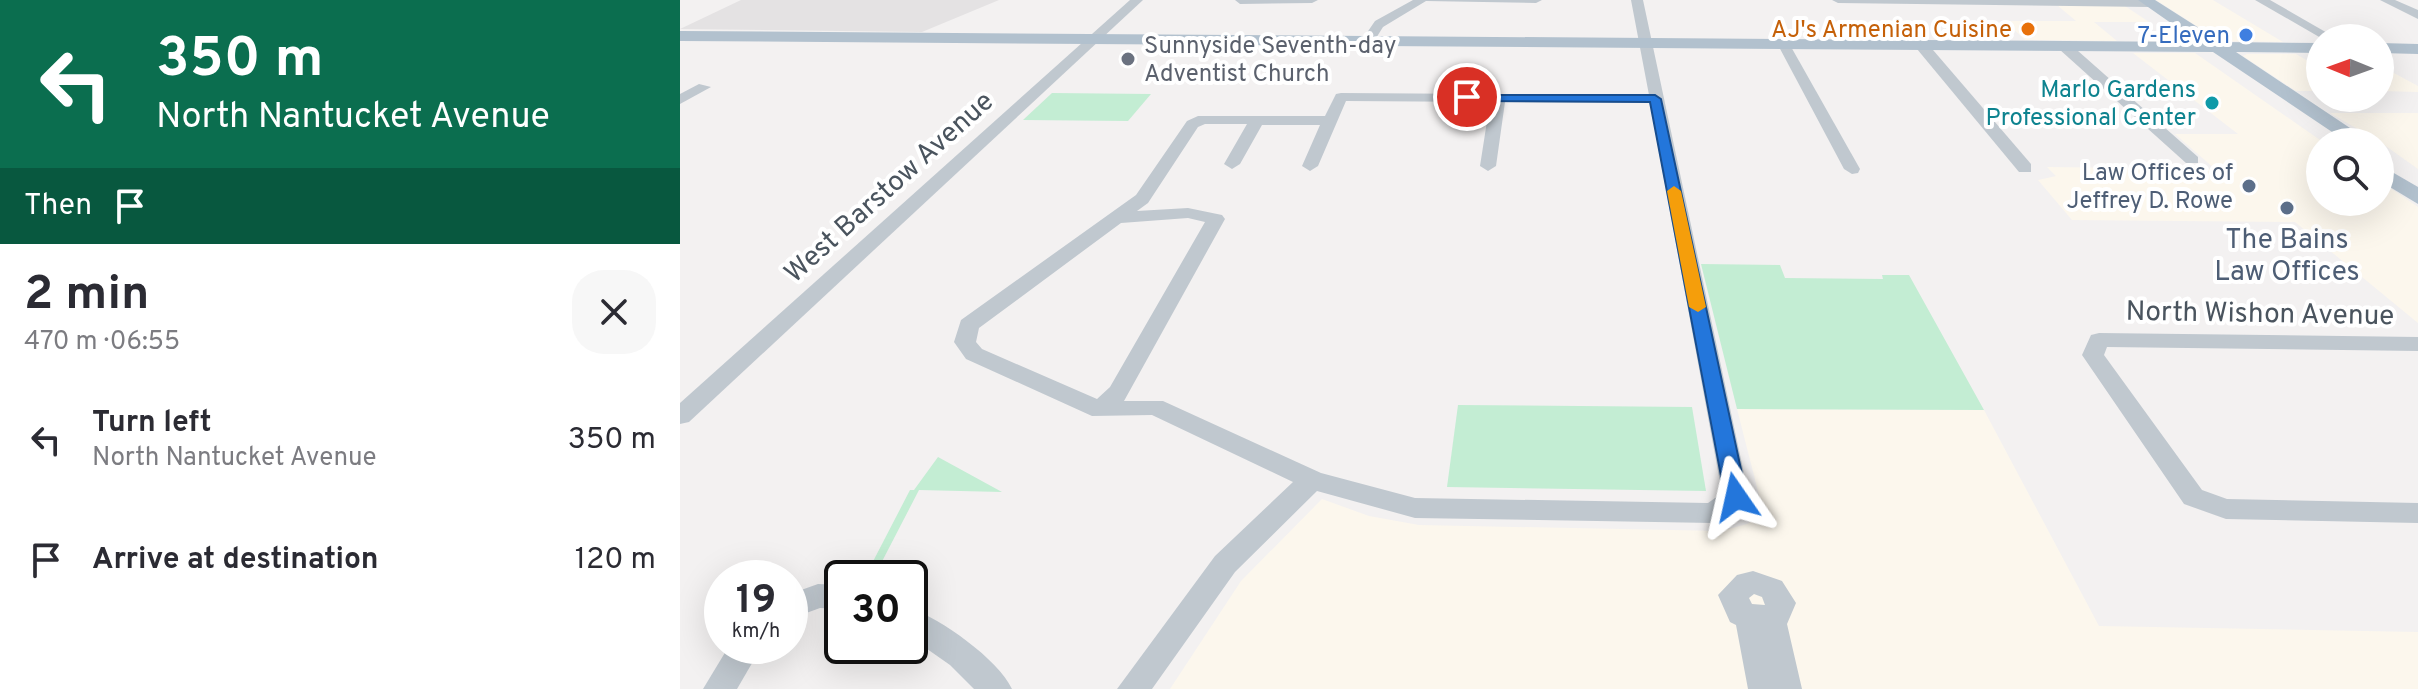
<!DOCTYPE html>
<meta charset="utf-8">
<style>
body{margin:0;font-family:Overpass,sans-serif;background:#f7f7f7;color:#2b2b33;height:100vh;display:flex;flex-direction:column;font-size:30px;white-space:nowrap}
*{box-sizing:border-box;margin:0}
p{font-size:26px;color:#7c7c81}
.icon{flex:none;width:44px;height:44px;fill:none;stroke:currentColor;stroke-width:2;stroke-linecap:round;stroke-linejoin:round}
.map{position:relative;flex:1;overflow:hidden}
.drawer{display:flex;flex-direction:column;background:#fff;width:680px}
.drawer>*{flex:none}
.guide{background:#0b6e4f;color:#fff;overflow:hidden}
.needle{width:52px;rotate:271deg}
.fabs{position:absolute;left:1626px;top:24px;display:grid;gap:16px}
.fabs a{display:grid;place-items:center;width:88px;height:88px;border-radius:50%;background:#fff;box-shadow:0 8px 32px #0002;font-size:40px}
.speed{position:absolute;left:24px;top:560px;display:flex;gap:16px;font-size:40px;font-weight:700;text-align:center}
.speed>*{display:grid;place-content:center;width:104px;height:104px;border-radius:50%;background:#fff;box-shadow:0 8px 32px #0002;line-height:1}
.speed small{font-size:20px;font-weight:400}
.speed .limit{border:4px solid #111;border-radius:12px;background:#fff;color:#111}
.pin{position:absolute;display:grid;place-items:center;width:68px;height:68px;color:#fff;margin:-34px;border:4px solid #fff;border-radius:50%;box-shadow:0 2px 8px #0007}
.me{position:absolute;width:88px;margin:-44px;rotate:349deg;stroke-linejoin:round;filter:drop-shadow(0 0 6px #0008)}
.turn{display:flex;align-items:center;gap:28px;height:168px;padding:0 24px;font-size:36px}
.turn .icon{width:104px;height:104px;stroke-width:2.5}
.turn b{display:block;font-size:56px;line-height:68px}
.then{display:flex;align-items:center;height:76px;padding:0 24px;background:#0003;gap:16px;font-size:30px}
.round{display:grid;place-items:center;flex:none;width:84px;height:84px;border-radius:32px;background:#f7f7f7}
.headline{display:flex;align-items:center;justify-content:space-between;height:136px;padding:0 24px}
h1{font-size:48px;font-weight:700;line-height:60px}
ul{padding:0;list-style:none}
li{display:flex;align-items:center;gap:24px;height:120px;padding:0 24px}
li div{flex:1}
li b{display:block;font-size:30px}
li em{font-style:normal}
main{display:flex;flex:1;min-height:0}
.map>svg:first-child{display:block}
</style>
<main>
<section class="drawer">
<div class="guide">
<div class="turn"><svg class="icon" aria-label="left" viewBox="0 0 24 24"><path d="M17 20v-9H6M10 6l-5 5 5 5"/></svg><div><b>350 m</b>North Nantucket Avenue</div></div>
<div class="then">Then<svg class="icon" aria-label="arrive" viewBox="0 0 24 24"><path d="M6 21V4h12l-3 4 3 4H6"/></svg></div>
</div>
<div class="headline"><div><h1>2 min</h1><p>470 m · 06:55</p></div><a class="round"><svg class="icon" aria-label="close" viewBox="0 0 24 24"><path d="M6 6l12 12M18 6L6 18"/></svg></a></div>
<ul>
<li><svg class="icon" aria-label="left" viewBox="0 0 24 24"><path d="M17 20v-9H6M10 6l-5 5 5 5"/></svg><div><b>Turn left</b><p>North Nantucket Avenue</p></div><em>350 m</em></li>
<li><svg class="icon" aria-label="arrive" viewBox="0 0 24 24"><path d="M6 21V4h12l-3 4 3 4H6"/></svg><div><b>Arrive at destination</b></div><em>120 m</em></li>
</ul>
</section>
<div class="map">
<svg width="1738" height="689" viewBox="0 0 1738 689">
<rect width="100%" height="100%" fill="#f3f1f1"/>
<g fill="#fcf7ed">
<polygon points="1476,0 1533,0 1603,42 1540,41"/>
<polygon points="1377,5 1445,6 1469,22 1414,22 1437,41 1345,40 1325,21 1396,21"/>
<polygon points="1453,53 1515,53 1643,142 1640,142 1640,202 1700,202 1700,181 1738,207 1738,323 1615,222 1392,220 1358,180 1376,176 1367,167 1535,169 1495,134 1558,134"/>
<polygon points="1567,54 1616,54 1640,68 1640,91 1616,91 1563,56"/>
<polygon points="1700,71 1712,72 1738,86 1738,92 1700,91"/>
<polygon points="1650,113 1738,113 1738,169 1700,142"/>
<polygon points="1057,409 1304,410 1419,626 1738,632 1738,689 490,689 561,581 642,499 689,516 739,525 1041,531 1067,524 1075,519 1081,503"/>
</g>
<polygon fill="#e4e2e3" points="61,0 319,0 242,32 0,29"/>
<g fill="#c3edd3">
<polygon points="372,93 471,94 448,121 343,120"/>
<polygon points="1021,264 1100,265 1105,278 1203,279 1202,275 1229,275 1304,410 1057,409"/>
<polygon points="778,405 1012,407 1026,491 767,487"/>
<polygon points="258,457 322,492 239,490 195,575 187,573 230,490 234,490"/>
</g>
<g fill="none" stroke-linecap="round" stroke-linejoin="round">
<g fill="#c0c8cf" fill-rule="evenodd">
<polygon points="450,0 463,0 9,422 0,424 0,403"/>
<polygon points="555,0 638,0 632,3 560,4"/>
<polygon points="733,0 862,0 856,3 746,1 703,27 693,43 683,43 682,40 695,21"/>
<path d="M951,0h12l106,497 -4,7 -32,19 -298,-5 -98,-27 -82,81 -83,117h-35l98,-133 78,-74 -141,-67 -60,1 -126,-57 -12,-17 7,-22 175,-125 51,-74 11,-5h127l11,-22 5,-1 308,2zM666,101l144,1 -10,64 8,5 8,-5 9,-64 145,1 72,390 -14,10 -293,-5 -94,-25 -158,-72h-39l101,-182 -3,-4 -34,-7 -51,3 11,-8 50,-76 7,-3h42l-23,40 8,5 8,-5 22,-39h58l-18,41 8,5 8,-5zM508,218l17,4 -95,165 -13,12 -115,-50 -6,-7 3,-14 142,-105z"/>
<polygon points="1152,0 1471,0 1475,3 1469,7 1158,3"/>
<polygon points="1575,0 1590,0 1656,38 1641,38"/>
<polygon points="1700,0 1715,0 1738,10 1738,19"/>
<polygon points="1104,41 1110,45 1180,169 1178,173 1172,174 1164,169 1098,45"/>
<polygon points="1237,43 1247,43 1351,164 1351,172 1339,172 1237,49"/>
<polygon points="1379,43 1389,43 1518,157 1518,163 1506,163 1379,49"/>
<polygon points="19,84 31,87 0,104 0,94"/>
<polygon points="1419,333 1738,337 1738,351 1427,347 1424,355 1522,490 1547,499 1738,503 1738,523 1546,519 1504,504 1402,355 1411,335"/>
<path d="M1073,571l29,10 14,22 -9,21 15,65h-54l-12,-64 -6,-3 -12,-27 19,-20zM1074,594l8,3 3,8 -13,-1 -3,-6z"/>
<polygon points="138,584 162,585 162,609 140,608 110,619 110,594"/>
<path d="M230,608c31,11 88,51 102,81h-38l-24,-24 -40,-28z"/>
<polygon points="49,646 82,646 57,689 23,689"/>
</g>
<g fill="#b2c1ce" fill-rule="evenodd">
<polygon points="1458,0 1475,0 1541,42 1640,43 1640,53 1556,52 1691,142 1667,142 1533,52 0,41 0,31 1518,42"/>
<polygon points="1700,43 1738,44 1738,54 1700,53"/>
<polygon points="1700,165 1738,187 1738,204 1700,181"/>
</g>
</g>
<polygon fill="#2376db" stroke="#174d8e" stroke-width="2" points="783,95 975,95 981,99 1067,497 1064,503 1048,503 1045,497 970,102 787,101 781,97"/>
<polygon fill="#f59e0b" points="994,186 1001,191 1026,307 1018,312 1009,307 987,191"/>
<circle fill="#e8710a" stroke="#fff" stroke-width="3" cx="1348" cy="29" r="8"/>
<circle fill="#3f7fe0" stroke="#fff" stroke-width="3" cx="1566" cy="35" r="8"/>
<circle fill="#6b7280" stroke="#fff" stroke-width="3" cx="448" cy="59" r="8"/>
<circle fill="#0f9aa8" stroke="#fff" stroke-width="3" cx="1532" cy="103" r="8"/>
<g fill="#5c6f8a" stroke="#fff" stroke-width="3">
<circle cx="1569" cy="186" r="8"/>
<circle cx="1607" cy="208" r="8"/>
</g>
<g text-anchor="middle" stroke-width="8" stroke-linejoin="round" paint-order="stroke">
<g font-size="24" fill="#c56008" stroke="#fff" text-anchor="end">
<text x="1332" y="37">AJ's Armenian Cuisine</text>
</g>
<g font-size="24" fill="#366cbe" stroke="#fff" text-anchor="end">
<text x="1550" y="43">7-Eleven</text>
</g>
<g font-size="24" fill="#5b616d" stroke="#fff" text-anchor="start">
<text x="464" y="53">Sunnyside Seventh-day<tspan x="464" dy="28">Adventist Church</tspan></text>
</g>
<g font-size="24" fill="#0d838f" stroke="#fff" text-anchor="end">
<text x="1516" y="97">Marlo Gardens<tspan x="1516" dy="28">Professional Center</tspan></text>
</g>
<g font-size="24" fill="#4e5e75" stroke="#fff" text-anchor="end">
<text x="1553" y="180">Law Offices of<tspan x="1553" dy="28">Jeffrey D. Rowe</tspan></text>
</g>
<g font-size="28" fill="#4a545e" stroke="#fff">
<text transform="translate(208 186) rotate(-42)" y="10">West Barstow Avenue</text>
<text transform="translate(1580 312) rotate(1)" y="10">North Wishon Avenue</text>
</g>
<g font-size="28" fill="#4e5e75" stroke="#fff">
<text x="1607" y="248">The Bains<tspan x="1607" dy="32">Law Offices</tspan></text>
</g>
</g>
</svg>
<div class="fabs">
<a><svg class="needle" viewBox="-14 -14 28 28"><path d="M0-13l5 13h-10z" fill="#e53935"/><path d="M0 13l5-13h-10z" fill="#7c7c81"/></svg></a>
<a><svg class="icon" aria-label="search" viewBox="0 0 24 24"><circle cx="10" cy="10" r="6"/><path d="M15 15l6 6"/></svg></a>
</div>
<div class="speed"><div>19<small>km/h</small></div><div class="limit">30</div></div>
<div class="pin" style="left:787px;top:97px;background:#d93025"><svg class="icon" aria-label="arrive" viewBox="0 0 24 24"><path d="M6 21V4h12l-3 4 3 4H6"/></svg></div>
<svg class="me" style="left:1056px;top:497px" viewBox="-20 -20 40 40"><path d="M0-17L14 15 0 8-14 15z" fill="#2376db" stroke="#fff" stroke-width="4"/></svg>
</div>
</main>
